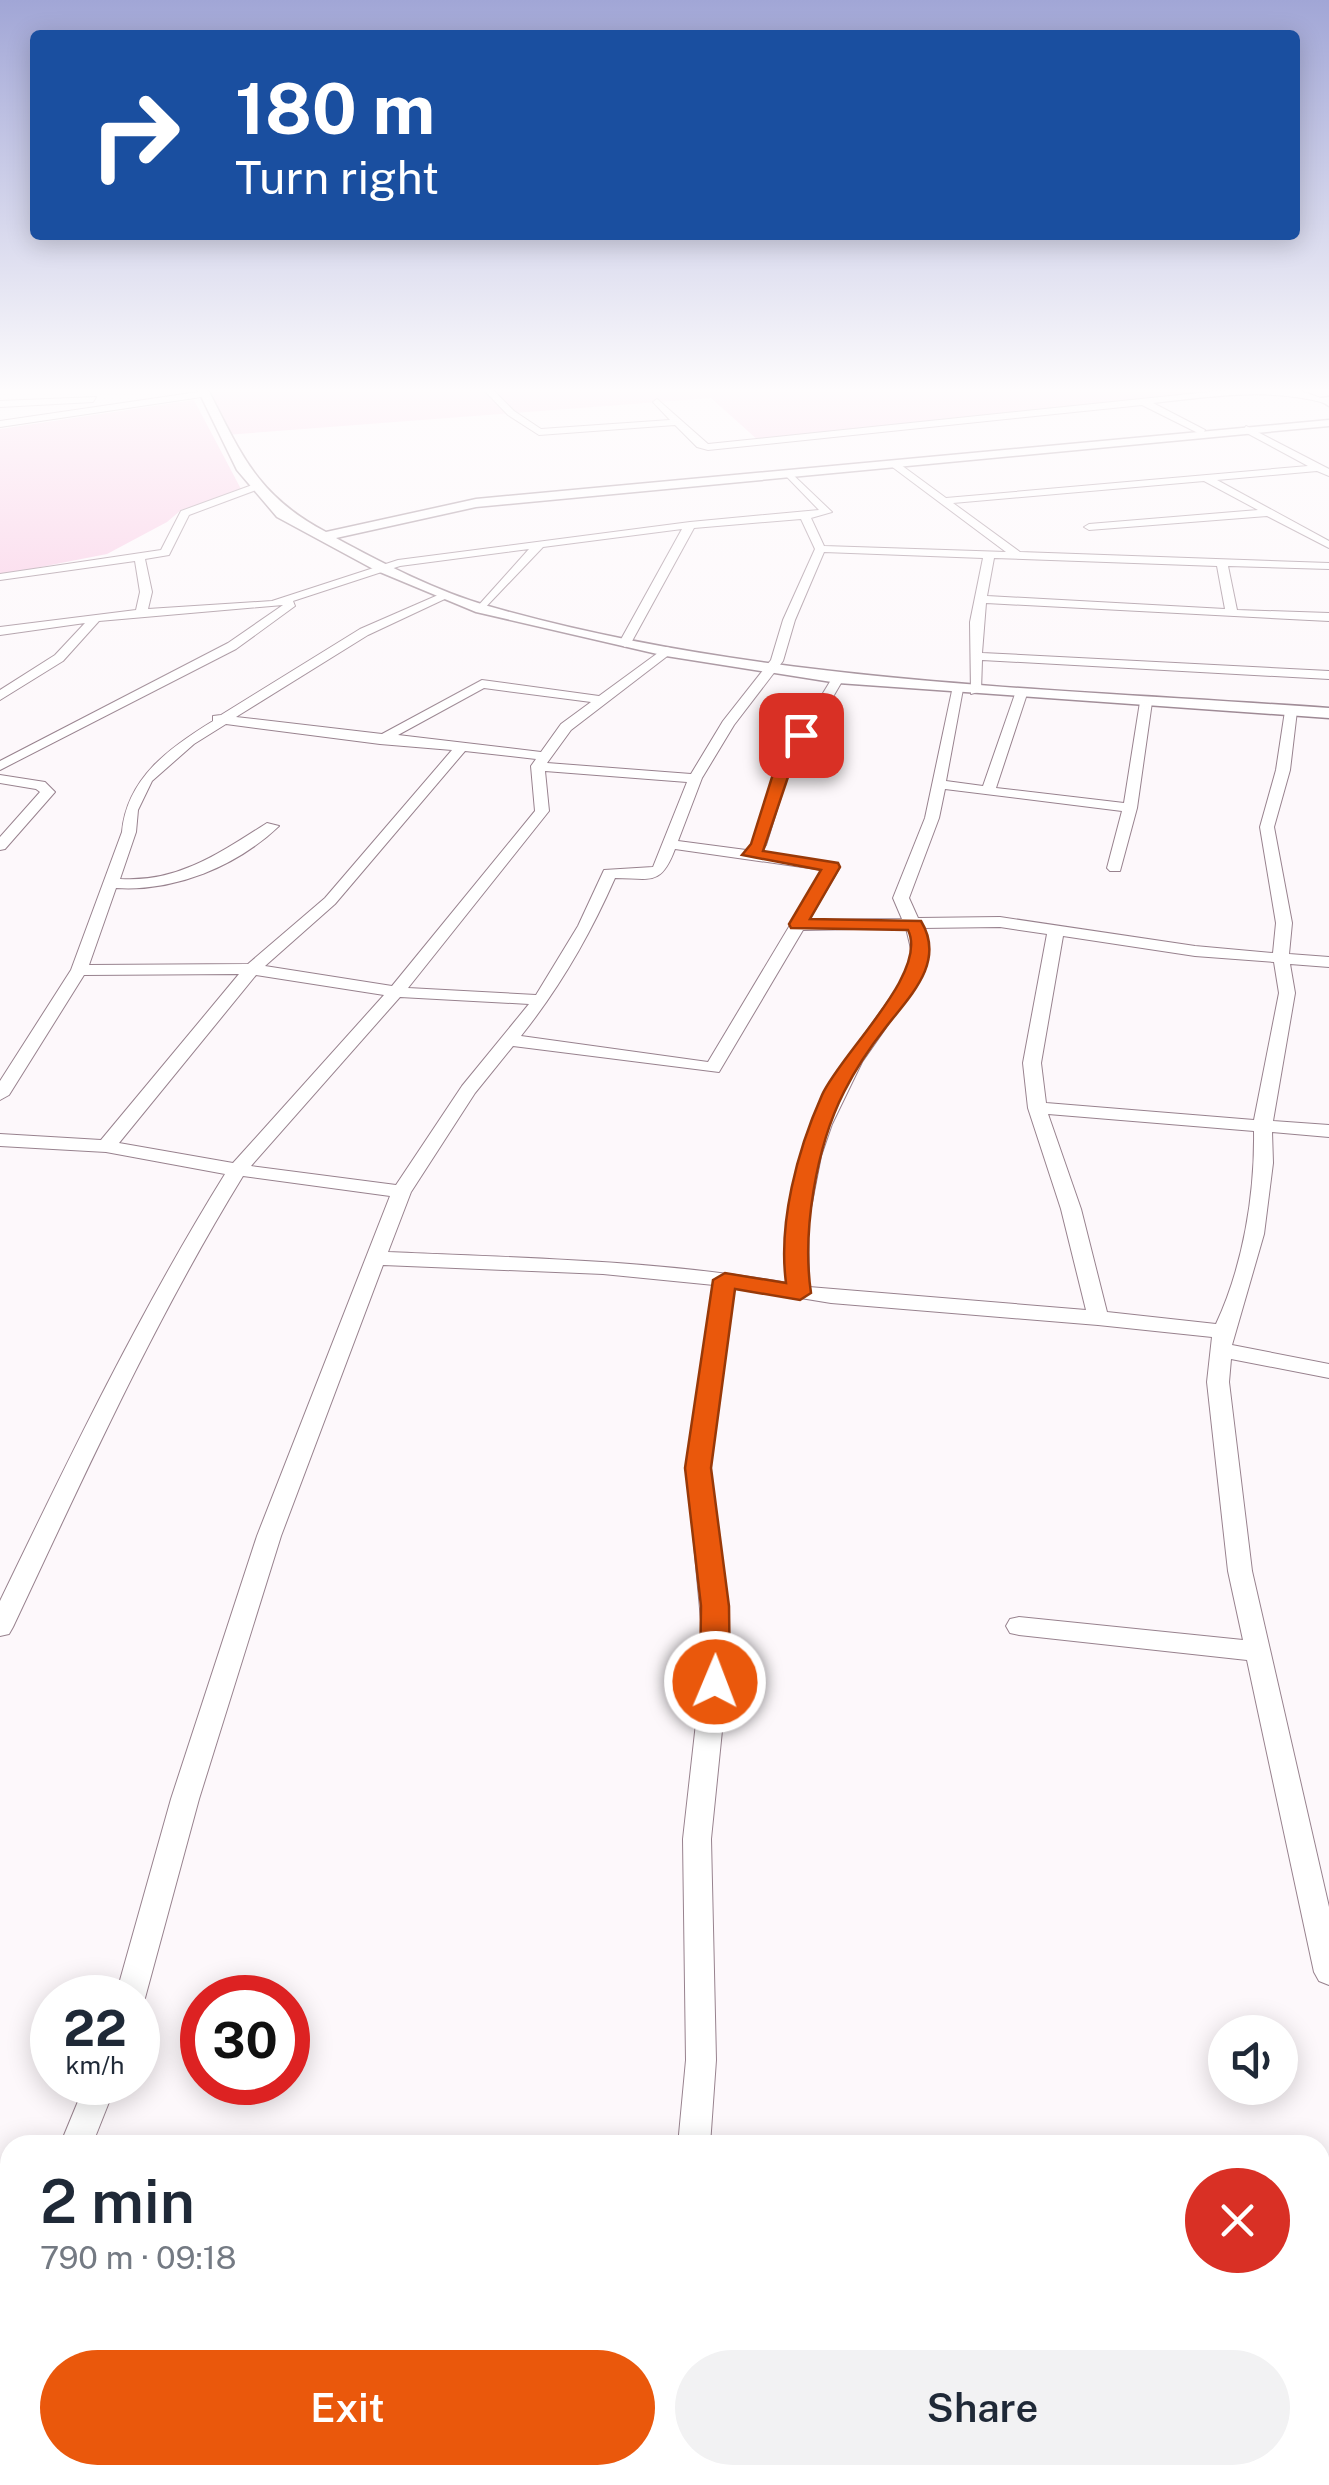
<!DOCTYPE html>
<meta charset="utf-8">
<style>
body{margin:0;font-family:"Public Sans",sans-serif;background:#f2f2f3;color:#1f2937;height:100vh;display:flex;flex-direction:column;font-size:38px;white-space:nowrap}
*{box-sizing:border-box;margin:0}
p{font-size:32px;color:#747a83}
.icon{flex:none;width:55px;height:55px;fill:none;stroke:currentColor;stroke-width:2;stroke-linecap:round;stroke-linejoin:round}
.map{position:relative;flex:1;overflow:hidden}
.drawer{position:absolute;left:0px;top:2135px;width:1330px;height:350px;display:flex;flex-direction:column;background:#fff;border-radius:30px 30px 0 0;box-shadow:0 5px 25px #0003}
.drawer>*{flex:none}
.hud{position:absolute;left:30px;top:30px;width:1270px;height:210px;border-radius:10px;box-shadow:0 5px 25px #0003;background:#1a4fa0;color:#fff;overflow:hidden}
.fabs{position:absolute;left:1208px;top:2015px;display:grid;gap:20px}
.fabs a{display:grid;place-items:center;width:90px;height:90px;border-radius:50%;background:#fff;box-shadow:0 5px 25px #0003;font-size:50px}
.speed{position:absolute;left:30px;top:1975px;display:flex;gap:20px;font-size:50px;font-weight:700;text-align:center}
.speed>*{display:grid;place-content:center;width:130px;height:130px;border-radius:50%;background:#fff;box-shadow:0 5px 25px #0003;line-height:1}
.speed small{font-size:25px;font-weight:400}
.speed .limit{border:15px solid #d22;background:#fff;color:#111}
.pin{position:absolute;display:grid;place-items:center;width:85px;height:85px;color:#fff;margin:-42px;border-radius:20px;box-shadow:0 5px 15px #0006}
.me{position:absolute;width:110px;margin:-55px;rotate:1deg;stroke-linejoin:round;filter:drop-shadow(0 0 8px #0008)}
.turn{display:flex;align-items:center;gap:35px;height:210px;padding:0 40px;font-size:45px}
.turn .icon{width:130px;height:130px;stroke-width:2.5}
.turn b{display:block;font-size:70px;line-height:85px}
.round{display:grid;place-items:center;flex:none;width:105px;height:105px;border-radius:52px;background:#f2f2f3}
.headline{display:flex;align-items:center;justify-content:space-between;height:170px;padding:0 40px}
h1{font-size:60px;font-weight:600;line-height:75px}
.cta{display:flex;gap:20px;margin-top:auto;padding:20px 40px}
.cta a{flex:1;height:115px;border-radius:60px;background:#ea580c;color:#fff;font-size:40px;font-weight:600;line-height:115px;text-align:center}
.cta a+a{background:#f2f2f3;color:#1f2937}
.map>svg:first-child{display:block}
</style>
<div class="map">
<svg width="1329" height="2485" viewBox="0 0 1329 2485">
<rect width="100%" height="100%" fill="#fdf8fb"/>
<g fill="#f9c8e3">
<polygon points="201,388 1246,388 759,441 711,398 225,435"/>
<polygon points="194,400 242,491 181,510 167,522 107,554 0,575 0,429"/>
</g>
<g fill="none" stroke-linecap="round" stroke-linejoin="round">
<defs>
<g id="minor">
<path d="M482,388h9l23,23 27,18 129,-9 -17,-18 4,-3 51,45 539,-56h46l36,13 -4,2c-57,-16 -114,-6 -172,0l52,27 -3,5 -60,-30 -434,45 -11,-3 -22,-22 -136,10 -31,-20z"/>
<polygon points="205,391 208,396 0,427 0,421"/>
<polygon points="96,397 93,402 0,407 0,401"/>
<path d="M1246,426l83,43v7l-12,-5 -100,9 112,61v7l-62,-32 -178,14 -5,-3 5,-3 169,-14 -54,-29 -251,22 67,49 309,11v6l-101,-3 9,44 92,3v8l-343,-18 -4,50 347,18v8l-347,-19 -1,31 -10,3 -1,-72 13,-64 -159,-6 -29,68 -12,41 -49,64 -32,53 -24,63 68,9 6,-6 22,-70 60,-99h8l2,3 -56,96 -22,71 -5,7 76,12 3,3 -31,53 93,-1 -9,-21 32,-80 28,-132 10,3 -17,92 37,5 32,-92 6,-4 6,4 -31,94 128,15 16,-101 6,-4 6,4 -15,106 -17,63h-10l-3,-3 15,-57 -177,-22 -6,29 -30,80 9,20 82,-1 195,29 78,7 3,-30 -16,-96 16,-57 9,-59 6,-4 6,4 -7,59 -16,57 18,96 -3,31 40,3v10l-39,-3 5,29 -22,128 56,4v12l-57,-5 1,31 -9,71 -32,111 97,19v14l-98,-19 -2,23 23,189 77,336v78l-10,-4 -5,-9 -67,-312 -228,-25 -9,-2 -4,-7 4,-7 9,-2 224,23 -15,-69 -21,-189 5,-45 -114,-12 -267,-22 -97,-16 -25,181 21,184 -19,187 5,221 -6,85h-32l8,-85 -3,-221 21,-187 -17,-184 27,-183 -111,-11 -220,-9 -102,271 -82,263 -54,199 -7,11v-11h-23l56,-199 86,-263 133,-340 -147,-20c-89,145 -158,298 -230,451l-4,7 -9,2v-35c70,-145 140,-290 225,-427l-119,-22 -106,-6v-12l101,6 138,-166 -155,1 -75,120 -9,5v-19l71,-111 51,-138c5,-54 47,-84 91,-111v-5l8,-1 139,-86 85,-37 6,3 -2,2 -81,38 -132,82 146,17 100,-54 117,16 67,-49 4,1v6l-99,76 -24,33 144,11 32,-53 48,-61 12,-40 32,-71 -14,-30 -107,9 -63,115 -6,4 -6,-4 63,-114 -139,18 -62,65 -6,-3 2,-2 52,-58 -129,17 -107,35 2,5 -59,43 -236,121v-9l228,-118 55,-38 -184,16 -36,40 -63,39v-10l55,-35 30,-32 -85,12v-8l136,-17 4,-18 -5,-31 -135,19v-6l161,-24 20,-39 74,-27 4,5 -70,26 -20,40 -24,4 7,33 -4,17 124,-8 126,-41 292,-38 129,-12 -33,-34 3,-5 43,41 -21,6 13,28 182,6 -115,-86v-4h6l49,36 362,-32 -65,-35zM994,558l223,8 8,43 -238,-13zM484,688l107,14 -30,22 -20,28 -143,-17zM226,724l154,20 72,6 -127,148 -77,66 -159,1 27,-77c59,4 121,-22 163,-62l-12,-3c-47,30 -90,60 -147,56l16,-47 2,-22 14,-29 42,-37zM465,751l71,8 -5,7 4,45 -143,175 -127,-20 70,-62zM545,771l142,11 -34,85 -49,3 -26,56 -42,69 -128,-7 141,-177zM675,849l148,21 -115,192 -187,-26c39,-49 69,-101 94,-158 35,0 46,9 60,-29zM1000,927l47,7 -24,129 5,45 33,101 25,101 -277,-23 -1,-64 13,-67 11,-32 30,-62 62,-89 4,-20 -6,-25zM906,928l6,25 -4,20 -63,89 -31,62 -12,32 -14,67v60c-132,-23 -267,-25 -400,-31l23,-60 64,-99 38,-47 206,26 84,-142zM1063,936l132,20 79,6 5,31 -25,127 -208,-17 -5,-40zM256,975l128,20 -151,168 -114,-20zM400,997l129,7 -67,82 -66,99 -145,-19zM1048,1114l206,17c1,64 -11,135 -38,193l-109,-12 -26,-103z"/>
<polygon points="0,775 45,782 55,792 5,849 0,850 0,837 40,792 36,789 0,783"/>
<polygon points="86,2082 117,2082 92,2145 60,2145"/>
<polygon points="10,2319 10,2392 0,2397 0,2323"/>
<rect x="654" y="2475" width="36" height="10"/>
</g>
<g id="major">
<path d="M197,388h10c35,67 49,107 119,144l150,-33 853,-79v6l-853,81 -140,31c48,26 100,53 152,68 272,78 560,82 841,102v10l-491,-35 -172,-27 -190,-44 -101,-42 -98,-53 -40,-47z"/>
<polygon points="1329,397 1329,406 1319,400 1321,398"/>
</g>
</defs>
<use href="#minor" stroke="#98828e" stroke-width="2"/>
<use href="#major" stroke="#98828e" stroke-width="3"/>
<use href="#minor" fill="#fff" fill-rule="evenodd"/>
<use href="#major" fill="#fff" fill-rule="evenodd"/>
</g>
<linearGradient id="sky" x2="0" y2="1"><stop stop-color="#a1a6d6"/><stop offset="0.53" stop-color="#fefcfd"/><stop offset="1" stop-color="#fefcfd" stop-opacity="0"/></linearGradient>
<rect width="1329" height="736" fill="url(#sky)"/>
<path fill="#ea580c" stroke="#983908" stroke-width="2.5" d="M796,732l13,3 -20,39 -26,77 75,12 2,4 -30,52 111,2c25,41 -11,75 -35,106 -15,19 -31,43 -42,65 -28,55 -42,140 -33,201l-11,7 -65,-11 -24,179 18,138 1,76 -5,8h-20l-5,-8 1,-76 -16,-138 28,-188 12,-7 61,10c-8,-60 11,-132 36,-188 19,-42 107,-122 86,-165l-117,-2 -2,-4 32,-54 -79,-15 9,-11 22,-70z"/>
</svg>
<div class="fabs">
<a><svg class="icon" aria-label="sound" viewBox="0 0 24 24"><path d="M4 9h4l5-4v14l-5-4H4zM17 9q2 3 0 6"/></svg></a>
</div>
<div class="speed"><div>22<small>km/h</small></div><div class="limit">30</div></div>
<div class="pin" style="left:801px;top:735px;background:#d93025"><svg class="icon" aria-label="arrive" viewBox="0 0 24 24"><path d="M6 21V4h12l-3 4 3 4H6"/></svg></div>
<svg class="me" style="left:715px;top:1682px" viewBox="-20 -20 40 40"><circle r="17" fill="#ea580c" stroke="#fff" stroke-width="3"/><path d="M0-11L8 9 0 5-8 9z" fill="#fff"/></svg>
<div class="hud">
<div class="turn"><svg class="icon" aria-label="right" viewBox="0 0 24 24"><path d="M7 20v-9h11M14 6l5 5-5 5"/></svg><div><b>180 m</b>Turn right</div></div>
</div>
<section class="drawer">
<div class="headline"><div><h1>2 min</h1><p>790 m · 09:18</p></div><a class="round" style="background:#d93025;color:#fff"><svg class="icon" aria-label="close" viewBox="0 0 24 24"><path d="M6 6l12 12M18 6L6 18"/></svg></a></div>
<div class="cta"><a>Exit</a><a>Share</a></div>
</section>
</div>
